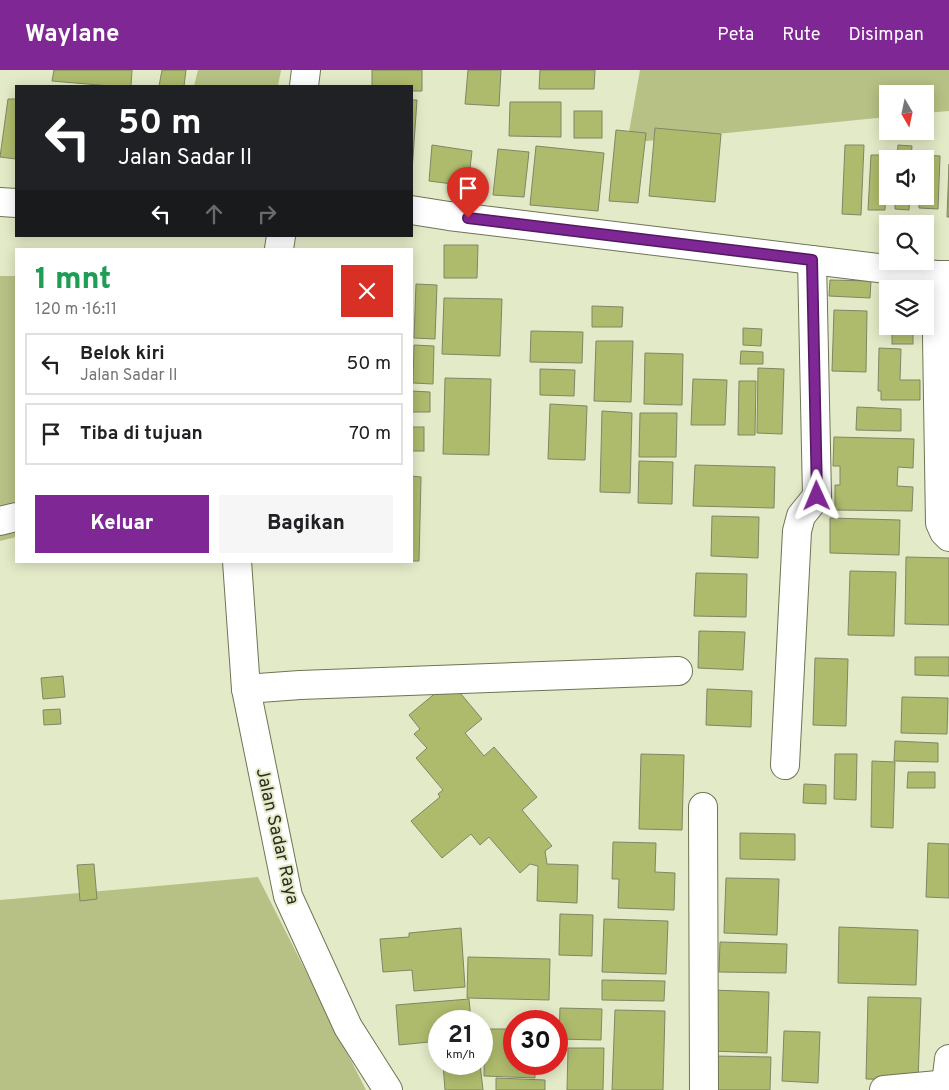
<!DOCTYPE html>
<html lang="id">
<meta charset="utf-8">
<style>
body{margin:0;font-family:Overpass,sans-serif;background:#f6f6f6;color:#202124;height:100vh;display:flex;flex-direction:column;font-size:19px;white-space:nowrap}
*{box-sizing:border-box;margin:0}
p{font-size:16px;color:#757577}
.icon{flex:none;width:28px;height:28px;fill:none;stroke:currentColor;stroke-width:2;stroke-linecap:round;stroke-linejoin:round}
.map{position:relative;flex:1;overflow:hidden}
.drawer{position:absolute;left:15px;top:178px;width:398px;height:315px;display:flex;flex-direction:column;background:#fff;border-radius:0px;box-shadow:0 2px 12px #0003}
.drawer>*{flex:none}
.guide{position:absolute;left:15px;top:15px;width:398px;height:152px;border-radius:0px;box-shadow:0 2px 12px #0003;background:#202124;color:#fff;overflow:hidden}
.needle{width:32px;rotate:171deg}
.controls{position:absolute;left:879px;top:15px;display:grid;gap:10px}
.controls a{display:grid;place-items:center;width:55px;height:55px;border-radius:0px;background:#fff;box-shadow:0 2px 12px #0003;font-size:25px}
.speed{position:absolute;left:428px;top:940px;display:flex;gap:10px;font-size:25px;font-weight:700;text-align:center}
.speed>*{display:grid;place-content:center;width:65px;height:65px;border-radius:50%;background:#fff;box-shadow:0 2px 12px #0003;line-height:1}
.speed small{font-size:12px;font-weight:400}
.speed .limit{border:8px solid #d22;background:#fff;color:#111}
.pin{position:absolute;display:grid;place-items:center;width:42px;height:42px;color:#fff;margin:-51px -21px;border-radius:50% 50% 50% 0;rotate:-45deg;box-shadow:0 0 5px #0007}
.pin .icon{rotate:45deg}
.me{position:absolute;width:55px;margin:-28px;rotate:359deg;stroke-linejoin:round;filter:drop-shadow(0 0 4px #0008)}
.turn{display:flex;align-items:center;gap:18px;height:105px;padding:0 20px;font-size:22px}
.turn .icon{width:65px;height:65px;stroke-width:2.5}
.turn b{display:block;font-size:35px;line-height:42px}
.lanes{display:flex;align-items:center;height:48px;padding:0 20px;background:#0003;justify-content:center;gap:25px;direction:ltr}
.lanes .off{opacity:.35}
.round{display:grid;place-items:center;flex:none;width:52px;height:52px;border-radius:0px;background:#f6f6f6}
.head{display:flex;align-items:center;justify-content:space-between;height:85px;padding:0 20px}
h1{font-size:30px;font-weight:800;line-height:38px;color:#1e9e55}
.button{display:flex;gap:10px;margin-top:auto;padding:10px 20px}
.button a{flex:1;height:58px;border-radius:0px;background:#7f2794;color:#fff;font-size:20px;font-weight:800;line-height:58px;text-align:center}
.button a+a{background:#f6f6f6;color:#202124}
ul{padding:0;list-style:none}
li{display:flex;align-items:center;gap:15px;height:62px;margin:0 10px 8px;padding:0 10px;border:2px solid #e0e0e0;border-radius:0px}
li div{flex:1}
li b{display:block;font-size:19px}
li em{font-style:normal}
header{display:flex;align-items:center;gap:30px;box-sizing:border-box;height:70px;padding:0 25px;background:#7f2794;color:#fff}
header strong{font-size:24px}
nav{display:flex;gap:28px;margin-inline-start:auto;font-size:18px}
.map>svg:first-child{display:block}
</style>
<header>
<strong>Waylane</strong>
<nav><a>Peta</a><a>Rute</a><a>Disimpan</a></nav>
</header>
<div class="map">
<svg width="949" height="1020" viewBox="0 0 949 1020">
<rect width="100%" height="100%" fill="#e3eac7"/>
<g fill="#b7c185">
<polygon points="198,0 281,0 278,16 194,16"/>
<polygon points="640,0 949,0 949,41 925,43 925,24 888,24 887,47 627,73"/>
<polygon points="0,206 16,206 16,467 0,471"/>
<polygon points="258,807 366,1020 0,1020 0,830"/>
</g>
<g fill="#aeba6c" stroke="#808666">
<polygon points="54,0 132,0 131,16 110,16 52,11"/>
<polygon points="162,0 186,0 184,16 159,16"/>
<polygon points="372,0 422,0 422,21 411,21 411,16 372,16"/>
<polygon points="468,0 501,0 499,36 465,34"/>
<polygon points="540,0 595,0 594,19 539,19"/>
<polygon points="8,29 16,29 16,89 0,87"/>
<polygon points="411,30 417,30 411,116"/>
<polygon points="510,32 561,32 561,67 509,66"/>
<rect x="574" y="41" width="28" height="27"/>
<polygon points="655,58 721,64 715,132 649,126"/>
<polygon points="616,60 646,63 638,133 609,131"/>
<polygon points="432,75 472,81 468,116 429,111"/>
<polygon points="845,75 864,75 861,145 842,144"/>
<polygon points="898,75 912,76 911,89 897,89"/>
<polygon points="536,76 604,83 598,141 530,135"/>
<polygon points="498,79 529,82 524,127 493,125"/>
<polygon points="871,85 887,85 885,140 868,140"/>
<polygon points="921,85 940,86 938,139 919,138 919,126 925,126 925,89 921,89"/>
<polygon points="949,94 949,147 947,147"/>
<polygon points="895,126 910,126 909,140 895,139"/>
<polygon points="444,175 478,175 477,208 444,208"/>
<polygon points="830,210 871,211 870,228 829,226"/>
<polygon points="416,214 437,215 435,269 414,268"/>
<rect x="893" y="216" width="21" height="3"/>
<polygon points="444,228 502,229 500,286 442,284"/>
<polygon points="592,236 623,237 622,257 592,257"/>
<polygon points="834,240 867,241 866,302 832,301"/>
<rect x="892" y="256" width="21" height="18"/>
<polygon points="743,258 762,259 761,276 743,275"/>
<polygon points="531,261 583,262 582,293 530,292"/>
<polygon points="596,271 633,271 631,332 594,331"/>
<polygon points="414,275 434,276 433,314 413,313"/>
<polygon points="879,278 901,279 900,310 920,310 920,330 881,330 881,321 878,321"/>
<polygon points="741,281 763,282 763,294 740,294"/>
<polygon points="645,283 683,284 682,335 644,334"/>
<polygon points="758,298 784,299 782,364 757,363"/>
<polygon points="540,299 575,300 574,326 540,325"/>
<polygon points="445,308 491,309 489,385 443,384"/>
<polygon points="693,309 727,310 725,355 691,355"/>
<polygon points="739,311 756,311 755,365 738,365"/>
<polygon points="411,321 430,322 430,342 411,342"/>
<polygon points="550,334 587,336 585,390 548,389"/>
<polygon points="857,337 901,339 901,361 856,360"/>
<polygon points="602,341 632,343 630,423 600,422"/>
<polygon points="640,343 677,343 676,387 639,387"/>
<rect x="411" y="357" width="13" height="24"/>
<polygon points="834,367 914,369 913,398 898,397 897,416 913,417 912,441 835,440 835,415 840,415 840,396 833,396"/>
<polygon points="639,391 673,392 672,434 638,433"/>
<polygon points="695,395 775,397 774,438 693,436"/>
<polygon points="411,406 421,407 419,491 411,491"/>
<polygon points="712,446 759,447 758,488 711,486"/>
<polygon points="830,448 900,450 899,485 830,483"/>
<polygon points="906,487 949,488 949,555 905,554"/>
<polygon points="850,501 896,502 894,566 848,565"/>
<polygon points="696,503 747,504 746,547 694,546"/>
<polygon points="699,561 745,562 743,600 698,598"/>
<polygon points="915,587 949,587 949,606 915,605"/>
<polygon points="815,588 848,589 846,656 813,655"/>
<polygon points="63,606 65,627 43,629 41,608"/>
<polygon points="450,611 482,649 465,663 484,686 494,677 537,727 522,740 552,776 545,781 547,794 578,795 577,833 537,831 538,796 530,794 520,803 489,767 480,775 471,764 442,788 411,751 440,727 438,724 443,720 416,688 427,678 414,664 420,659 409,645"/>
<polygon points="707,619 752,621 751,657 706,655"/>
<polygon points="902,627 948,628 947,664 901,663"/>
<polygon points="60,639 61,654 44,655 43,640"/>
<polygon points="895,671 938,673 938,692 894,691"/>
<polygon points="641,684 684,685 682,760 639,759"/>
<polygon points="835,684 857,684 856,730 834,729"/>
<polygon points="872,691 895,692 893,758 871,757"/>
<polygon points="908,702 935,702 935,718 907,718"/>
<polygon points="804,714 826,715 826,734 803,733"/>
<polygon points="740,763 795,764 795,790 740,789"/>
<polygon points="613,772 656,773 655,802 675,803 674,840 618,838 619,809 612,809"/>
<polygon points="928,773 949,774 949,828 926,827"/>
<polygon points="94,794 97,829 80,831 77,795"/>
<polygon points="726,808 779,809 777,865 724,863"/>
<polygon points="560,844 593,845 592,886 559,885"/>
<polygon points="604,849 668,851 666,904 602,902"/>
<polygon points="839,857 918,860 916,915 838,913"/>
<polygon points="461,858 465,917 414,921 412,900 383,902 380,869 409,867 409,863"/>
<polygon points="720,872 787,874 786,903 719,902"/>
<polygon points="468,887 550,889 549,930 467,928"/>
<polygon points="602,910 665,911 664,931 602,930"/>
<polygon points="711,920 769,922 767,983 710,981"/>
<polygon points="868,927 921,928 918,1010 866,1009"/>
<polygon points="469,929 471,951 439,951 439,971 399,975 396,935"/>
<polygon points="560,938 602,939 601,970 559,969"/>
<polygon points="615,940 665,941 663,1020 612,1020"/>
<polygon points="485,959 514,959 514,994 535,994 535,1008 484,1006"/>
<polygon points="784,961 820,962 818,1013 782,1011"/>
<polygon points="568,978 604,978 603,1020 567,1020"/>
<polygon points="713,986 771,987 770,1020 712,1020"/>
<polygon points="443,994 480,994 483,1020 445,1020"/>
<polygon points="496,1008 545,1010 545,1020 496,1020"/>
</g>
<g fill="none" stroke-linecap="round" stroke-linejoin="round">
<defs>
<g id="street">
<polyline points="0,132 16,133"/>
<polyline points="411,140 449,146 936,205 949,205"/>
<polyline points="936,205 940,453 944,462 949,467"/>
<polyline points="0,451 16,447"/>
<polyline points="246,619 300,615 678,601"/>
<polyline points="785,695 797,461 801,446 817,426 812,190"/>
<polyline points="703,737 704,1020"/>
<polyline points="946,1014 949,989"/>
<polyline points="884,1020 949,1014"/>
</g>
<g id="secondary">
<polyline points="304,16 306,0"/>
<polyline points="279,179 281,166"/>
<polyline points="237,491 246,619 288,826 348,957 388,1020"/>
</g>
</defs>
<use href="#street" stroke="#6f7455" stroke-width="30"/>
<use href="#secondary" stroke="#6f7455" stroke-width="30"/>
<use href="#street" stroke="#fff" stroke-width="28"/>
<use href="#secondary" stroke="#fff" stroke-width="28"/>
</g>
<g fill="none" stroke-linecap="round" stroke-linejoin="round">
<defs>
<polyline id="route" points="468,148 812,190 817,426"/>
</defs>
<use href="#route" stroke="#531960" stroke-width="12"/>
<use href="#route" stroke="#7f2794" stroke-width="9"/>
</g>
<g text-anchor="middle" stroke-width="4" stroke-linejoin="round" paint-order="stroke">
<g font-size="18" fill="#2c2e21" stroke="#e3eac7">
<text transform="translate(278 766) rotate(77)" y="6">Jalan Sadar Raya</text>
</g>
</g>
</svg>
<div class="controls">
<a><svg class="needle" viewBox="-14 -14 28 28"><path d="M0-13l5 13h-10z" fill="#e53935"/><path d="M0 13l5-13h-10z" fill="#757577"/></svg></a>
<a><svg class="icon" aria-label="sound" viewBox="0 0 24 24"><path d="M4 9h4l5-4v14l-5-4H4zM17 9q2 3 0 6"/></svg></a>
<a><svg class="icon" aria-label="search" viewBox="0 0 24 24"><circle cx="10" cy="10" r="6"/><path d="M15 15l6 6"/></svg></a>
<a><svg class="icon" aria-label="layers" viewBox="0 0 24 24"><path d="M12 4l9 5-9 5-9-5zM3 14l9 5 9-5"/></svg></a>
</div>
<div class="speed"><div>21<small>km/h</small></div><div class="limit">30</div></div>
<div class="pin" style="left:468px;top:148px;background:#d93025"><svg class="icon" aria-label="arrive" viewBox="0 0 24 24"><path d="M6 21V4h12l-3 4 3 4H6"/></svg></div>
<svg class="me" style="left:817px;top:426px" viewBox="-20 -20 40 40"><path d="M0-17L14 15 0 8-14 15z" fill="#7f2794" stroke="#fff" stroke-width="4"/></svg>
<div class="guide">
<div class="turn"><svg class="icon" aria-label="left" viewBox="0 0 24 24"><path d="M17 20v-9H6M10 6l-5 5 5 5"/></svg><div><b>50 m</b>Jalan Sadar II</div></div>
<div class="lanes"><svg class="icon" aria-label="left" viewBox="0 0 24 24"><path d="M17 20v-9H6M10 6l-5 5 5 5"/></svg><svg class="icon off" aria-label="ahead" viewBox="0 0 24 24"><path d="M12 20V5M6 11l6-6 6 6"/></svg><svg class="icon off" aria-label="right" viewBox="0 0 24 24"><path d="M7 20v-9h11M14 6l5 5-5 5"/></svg></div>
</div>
<section class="drawer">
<div class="head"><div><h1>1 mnt</h1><p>120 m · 16:11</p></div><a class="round" style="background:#d93025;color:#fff"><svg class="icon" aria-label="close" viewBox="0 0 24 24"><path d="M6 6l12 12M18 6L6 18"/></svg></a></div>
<ul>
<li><svg class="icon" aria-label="left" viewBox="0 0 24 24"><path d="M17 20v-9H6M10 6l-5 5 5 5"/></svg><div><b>Belok kiri</b><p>Jalan Sadar II</p></div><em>50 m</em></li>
<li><svg class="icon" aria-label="arrive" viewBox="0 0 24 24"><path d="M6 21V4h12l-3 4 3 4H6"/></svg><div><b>Tiba di tujuan</b></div><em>70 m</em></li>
</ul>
<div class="button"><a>Keluar</a><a>Bagikan</a></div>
</section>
</div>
